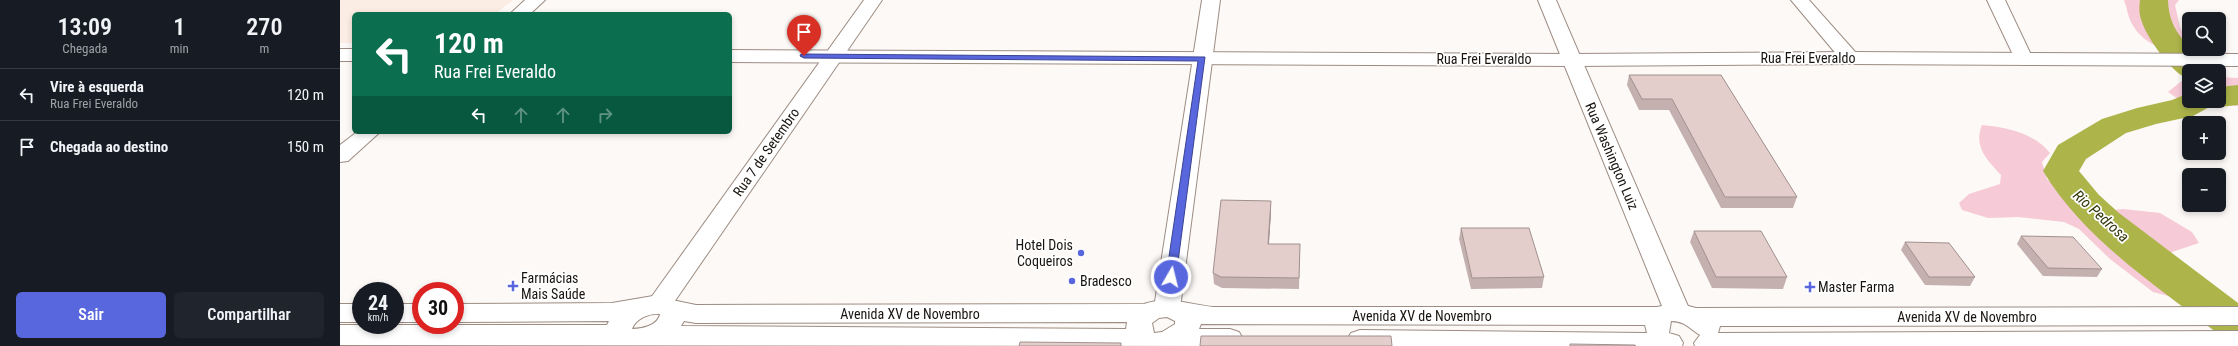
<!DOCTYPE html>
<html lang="pt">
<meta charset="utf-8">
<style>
body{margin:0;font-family:"Roboto Condensed",sans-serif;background:#20242c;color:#f1f3f6;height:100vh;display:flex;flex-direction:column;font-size:15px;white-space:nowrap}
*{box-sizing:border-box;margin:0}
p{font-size:13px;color:#9ea1a6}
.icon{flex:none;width:22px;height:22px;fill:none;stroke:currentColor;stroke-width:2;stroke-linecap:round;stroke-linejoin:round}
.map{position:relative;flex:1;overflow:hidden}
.sheet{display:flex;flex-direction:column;background:#171b24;width:340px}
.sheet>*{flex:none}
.banner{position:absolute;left:12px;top:12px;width:380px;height:122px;border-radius:6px;box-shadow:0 2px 6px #0003;background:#0b6e4f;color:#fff;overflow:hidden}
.tools{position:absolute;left:1842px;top:12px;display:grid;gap:8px}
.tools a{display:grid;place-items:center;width:44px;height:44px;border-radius:6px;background:#171b24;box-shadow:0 2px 6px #0003;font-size:20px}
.speed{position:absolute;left:12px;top:282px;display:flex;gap:8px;font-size:20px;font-weight:700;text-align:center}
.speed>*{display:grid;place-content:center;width:52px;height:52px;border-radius:50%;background:#171b24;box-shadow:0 2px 6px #0003;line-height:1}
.speed small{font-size:10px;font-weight:400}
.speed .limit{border:6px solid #d22;background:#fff;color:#111}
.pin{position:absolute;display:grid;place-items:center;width:34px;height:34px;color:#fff;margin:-41px -17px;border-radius:50% 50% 50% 0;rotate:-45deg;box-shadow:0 0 4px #0007}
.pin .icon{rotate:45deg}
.me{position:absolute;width:44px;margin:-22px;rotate:8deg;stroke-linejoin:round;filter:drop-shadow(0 0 3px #0008)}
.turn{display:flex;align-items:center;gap:14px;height:84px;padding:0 16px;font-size:18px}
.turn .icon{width:52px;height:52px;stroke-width:2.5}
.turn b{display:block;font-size:28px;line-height:34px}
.lanes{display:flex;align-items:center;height:38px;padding:0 16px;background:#0003;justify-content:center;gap:20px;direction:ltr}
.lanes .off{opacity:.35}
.eta{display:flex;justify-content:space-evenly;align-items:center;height:68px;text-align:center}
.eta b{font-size:24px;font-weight:600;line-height:28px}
.cta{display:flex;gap:8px;margin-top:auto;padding:8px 16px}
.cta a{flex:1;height:46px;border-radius:6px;background:#5967de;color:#fff;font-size:16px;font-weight:600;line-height:46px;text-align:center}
.cta a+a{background:#20242c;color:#f1f3f6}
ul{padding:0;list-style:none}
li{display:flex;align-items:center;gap:12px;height:52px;padding:0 16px;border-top:1px solid #363941}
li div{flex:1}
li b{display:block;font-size:15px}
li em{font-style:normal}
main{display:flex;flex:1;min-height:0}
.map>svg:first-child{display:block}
</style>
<main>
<section class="sheet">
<div class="eta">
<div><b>13:09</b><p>Chegada</p></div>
<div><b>1</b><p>min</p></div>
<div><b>270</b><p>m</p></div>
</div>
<ul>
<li><svg class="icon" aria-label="left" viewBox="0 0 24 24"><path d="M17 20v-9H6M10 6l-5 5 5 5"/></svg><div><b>Vire à esquerda</b><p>Rua Frei Everaldo</p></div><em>120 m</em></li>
<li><svg class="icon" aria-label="arrive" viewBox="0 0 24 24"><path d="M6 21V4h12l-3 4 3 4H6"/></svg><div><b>Chegada ao destino</b></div><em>150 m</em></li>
</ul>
<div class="cta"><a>Sair</a><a>Compartilhar</a></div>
</section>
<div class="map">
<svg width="1898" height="346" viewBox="0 0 1898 346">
<rect width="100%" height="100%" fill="#fdf9f7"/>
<polygon fill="#fcede4" points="0,0 173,0 155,14 14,14 14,43 0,43"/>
<g fill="#f6cbd7">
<path d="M1784,0h55l-4,5 5,22 9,20c-21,8 -46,-3 -57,-23 -4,-7 -5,-16 -8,-24z"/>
<polygon points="1879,77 1898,78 1898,106 1858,101 1879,101"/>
<polygon points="1849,78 1849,100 1838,99 1828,92 1844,79"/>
<path d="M1642,125c24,2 52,8 68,28l-8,9 5,17 29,25 28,7 19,-2 37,4 32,19 7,11 -27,9 -7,11 9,23 -2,11 -19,-5 -43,-33 -31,-30 -15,-7 -46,-5 -30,1 -26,-8 -3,-7 10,-9 31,-10 1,-9c-14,-15 -28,-29 -19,-50z"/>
</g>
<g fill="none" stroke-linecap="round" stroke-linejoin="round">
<g fill="#adb44a" fill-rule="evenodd">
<path d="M1800,0h28c1,36 24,45 42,71h-21v8c-16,-4 -42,-41 -47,-57 -3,-7 -3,-14 -2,-22z"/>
<path d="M1898,85v20l-19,2 -6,-2 -20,11 -37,8 -30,9 -40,26 -7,12 20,24 20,18 119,90v39l-16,-5c-63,-50 -137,-96 -179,-166l15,-26 44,-26 35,-11 35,-8 17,-7v8h30v-14z"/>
</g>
<defs>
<g id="street">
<polygon points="185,0 205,0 190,14 170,14"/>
<polygon points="524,0 542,0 328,311 319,314 310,311 306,305 310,299"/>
<polygon points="862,0 880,0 840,308 836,314 827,317 818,314 814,308"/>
<polygon points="1198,0 1216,0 1350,311 1346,317 1337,320 1328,317 1324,311"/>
<polygon points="1451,0 1469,0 1517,54 1519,58 1517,62 1510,64 1503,62"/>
<polygon points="1647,0 1665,0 1693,59 1691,63 1684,65 1677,63 1675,59"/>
<polygon points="17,132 40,132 8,161 0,162 0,145"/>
</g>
<g id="secondary">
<rect x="0" y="49" width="14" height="12"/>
<polygon points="390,50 1233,54 1510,52 1898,54 1898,66 1510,64 1233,66 390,62"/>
<path d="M313,296l43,9 448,-1c25,-8 43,0 69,3h444l20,-4 19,5 542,-1v18l-518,1 -2,7 520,-2v15h-543l-1,-3 6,-8c-10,-6 -15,-14 -29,-14l-2,12 10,3 4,7 -1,3h-332l-3,-6 4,-7 9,-3 287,3 -2,-8 -444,-1 -2,5h31l9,3 4,7 -4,7 -899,-1v-20h267l2,-4 -154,1v-18l157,-1zM320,314c-2,12 -19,15 -28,15 4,-11 17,-16 28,-15zM827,317l8,4v3l-13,8 -8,1 -2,-10 7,-5zM344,321l12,2 431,-1 -1,7 -445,-3z"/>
<rect x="0" y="304" width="21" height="18"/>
<rect x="55" y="304" width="26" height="18"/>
</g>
</defs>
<use href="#street" stroke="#9c8c82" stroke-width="2"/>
<use href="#secondary" stroke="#9c8c82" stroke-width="2"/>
<use href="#street" fill="#fff" fill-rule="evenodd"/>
<use href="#secondary" fill="#fff" fill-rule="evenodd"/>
</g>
<g fill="#c4b1af">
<polygon points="1289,75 1381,75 1457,197 1453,208 1381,208 1329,110 1299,110 1287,85"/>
<polygon points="931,201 931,212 929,244 960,244 959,289 882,288 874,284 873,273"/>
<polygon points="1121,228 1204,277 1202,288 1131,289 1119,239"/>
<polygon points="1354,231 1447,277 1443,289 1372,288 1350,242"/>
<polygon points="1681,236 1762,269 1757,277 1703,276 1677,244"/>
<polygon points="1565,242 1635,277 1630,286 1585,285 1561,250"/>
</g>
<polygon fill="#a0908e" points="931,201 931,212 928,255 928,244"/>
<g fill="#e4cecb" stroke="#a0908e">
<polygon points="1289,75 1381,75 1457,197 1385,197 1332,99 1302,99"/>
<polygon points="881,200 931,201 928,244 960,244 959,278 881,277 873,273"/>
<polygon points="1121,228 1189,228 1204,277 1132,278"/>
<polygon points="1354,231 1421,231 1447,277 1376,277"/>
<polygon points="1681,236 1733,237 1762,269 1708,268"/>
<polygon points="1565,242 1609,243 1635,277 1589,277"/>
<polygon points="861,336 1051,336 1052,346 860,346"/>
<polygon points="680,342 781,343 781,346 679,346"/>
<polygon points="1230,344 1295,345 1296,346 1230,346"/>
</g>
<polygon fill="#5967de" stroke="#3a4390" points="461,54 865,57 836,277 831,280 826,277 858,61 464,58 460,56"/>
<g fill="#5967de" stroke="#fff" stroke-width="1.5">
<circle cx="741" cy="253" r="4"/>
<circle cx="732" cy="281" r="4"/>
<path d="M171 280h4v4h4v4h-4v4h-4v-4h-4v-4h4z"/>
<path d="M1468 281h4v4h4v4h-4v4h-4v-4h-4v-4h4z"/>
</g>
<g text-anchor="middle" stroke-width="3.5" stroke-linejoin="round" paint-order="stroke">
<g font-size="14" fill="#18130f" stroke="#fff">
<text x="1468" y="63">Rua Frei Everaldo</text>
<text x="1144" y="64">Rua Frei Everaldo</text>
<text transform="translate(426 152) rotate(-55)" y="5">Rua 7 de Setembro</text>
<text transform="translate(1272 156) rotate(67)" y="5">Rua Washington Luiz</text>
<text x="570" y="319">Avenida XV de Novembro</text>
<text x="1082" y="321">Avenida XV de Novembro</text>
<text x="1627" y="322">Avenida XV de Novembro</text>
</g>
<g font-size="14" fill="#18130f" stroke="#fff" text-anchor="start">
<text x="733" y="250" text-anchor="end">Hotel Dois<tspan x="733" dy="16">Coqueiros</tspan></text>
<text x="181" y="283">Farmácias<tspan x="181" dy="16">Mais Saúde</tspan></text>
<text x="740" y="286">Bradesco</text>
<text x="1478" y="292">Master Farma</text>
</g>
<g font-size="15" font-style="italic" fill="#333608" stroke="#fff">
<text transform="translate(1761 216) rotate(42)" y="5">Rio Pedrosa</text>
</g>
</g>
</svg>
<div class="tools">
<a><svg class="icon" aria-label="search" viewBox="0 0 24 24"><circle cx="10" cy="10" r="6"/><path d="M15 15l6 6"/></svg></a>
<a><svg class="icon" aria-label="layers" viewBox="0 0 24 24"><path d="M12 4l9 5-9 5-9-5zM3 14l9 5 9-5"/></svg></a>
<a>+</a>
<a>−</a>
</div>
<div class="speed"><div>24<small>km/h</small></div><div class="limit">30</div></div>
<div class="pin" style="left:464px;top:56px;background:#d93025"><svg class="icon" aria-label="arrive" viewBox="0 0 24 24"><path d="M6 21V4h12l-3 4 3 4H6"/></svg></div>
<svg class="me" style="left:831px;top:277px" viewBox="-20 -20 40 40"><circle r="17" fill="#5967de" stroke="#fff" stroke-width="3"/><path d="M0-11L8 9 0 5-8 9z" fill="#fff"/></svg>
<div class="banner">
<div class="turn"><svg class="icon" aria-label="left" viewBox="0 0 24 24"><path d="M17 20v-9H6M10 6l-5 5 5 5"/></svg><div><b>120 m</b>Rua Frei Everaldo</div></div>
<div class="lanes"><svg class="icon" aria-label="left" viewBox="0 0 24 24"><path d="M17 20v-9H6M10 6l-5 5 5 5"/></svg><svg class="icon off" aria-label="ahead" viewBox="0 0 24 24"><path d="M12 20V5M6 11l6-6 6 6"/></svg><svg class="icon off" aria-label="ahead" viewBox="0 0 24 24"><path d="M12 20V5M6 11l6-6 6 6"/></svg><svg class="icon off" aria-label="right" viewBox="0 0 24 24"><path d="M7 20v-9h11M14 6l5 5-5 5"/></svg></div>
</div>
</div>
</main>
